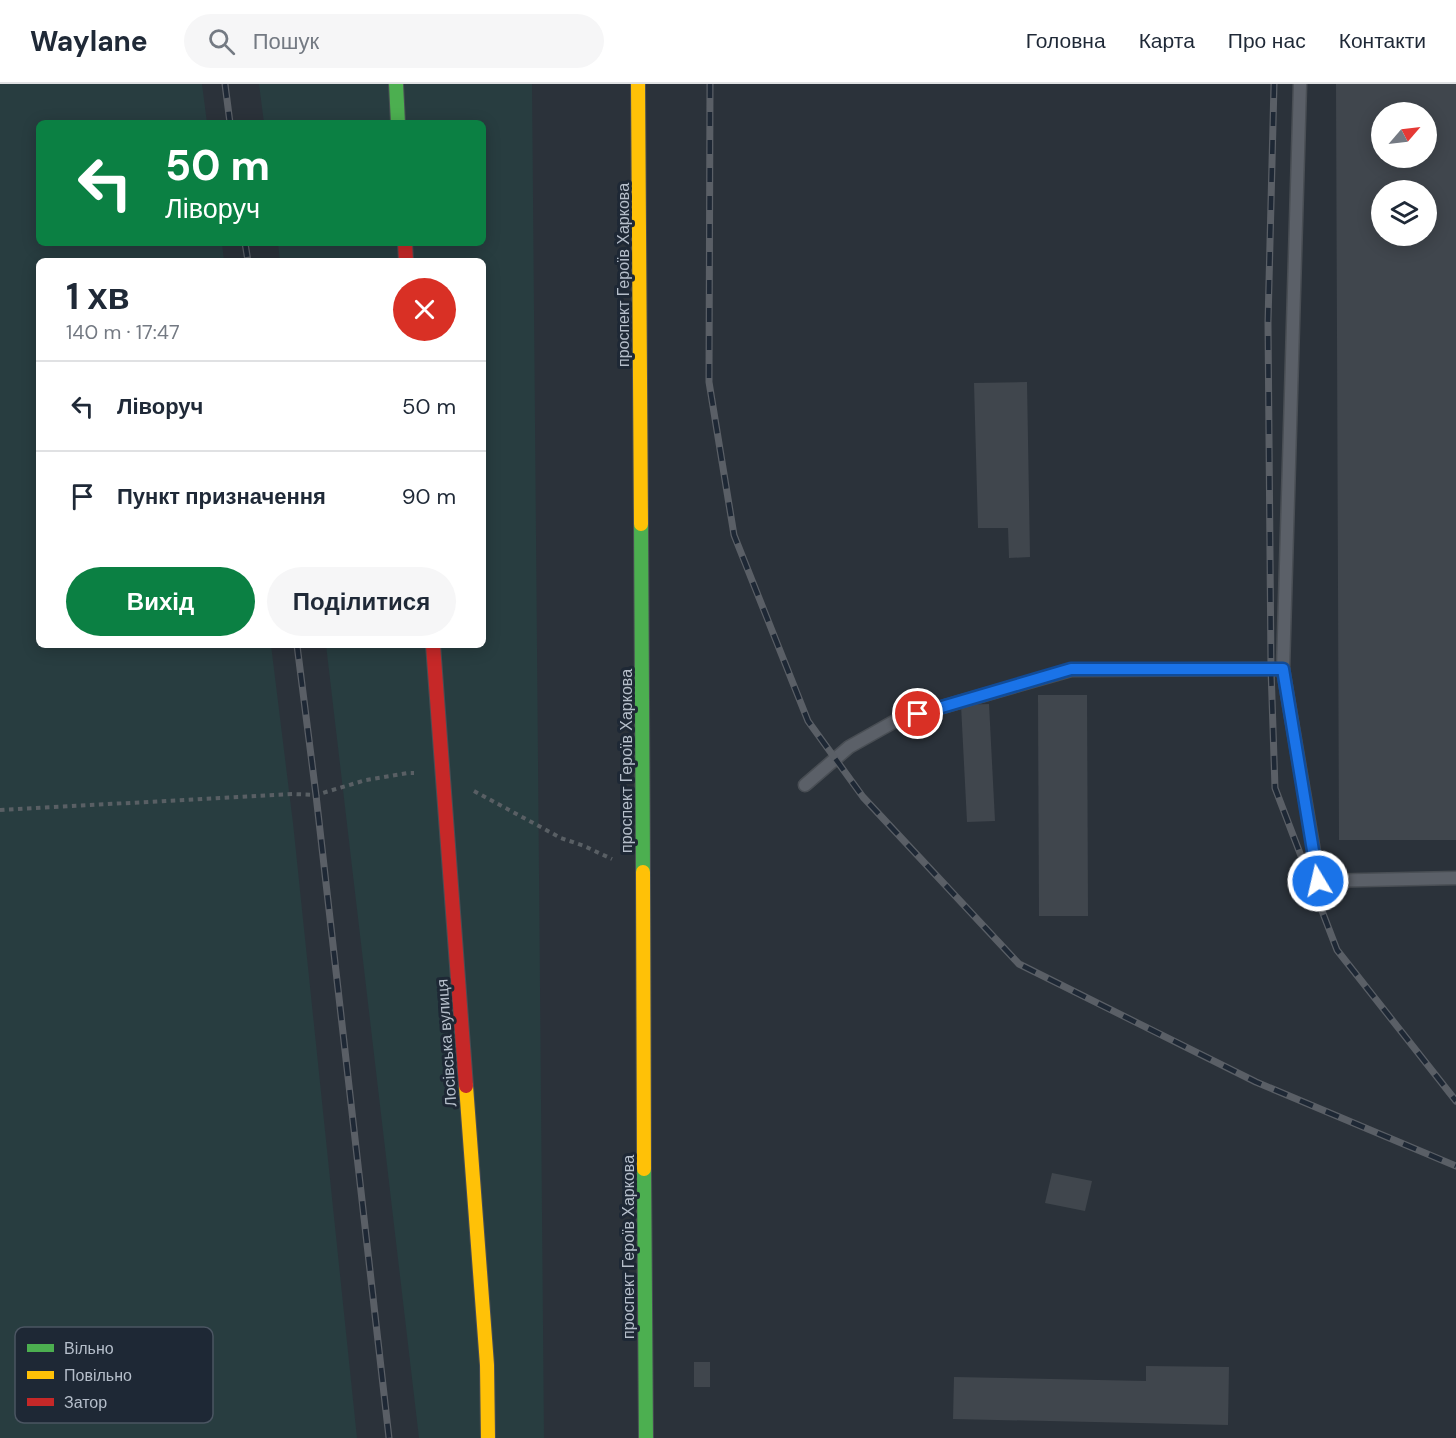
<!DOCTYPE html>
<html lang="uk">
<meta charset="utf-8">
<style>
body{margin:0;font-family:"DM Sans",sans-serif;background:#f6f6f7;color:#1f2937;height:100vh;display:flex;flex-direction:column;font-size:22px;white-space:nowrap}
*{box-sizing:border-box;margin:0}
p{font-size:20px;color:#747a83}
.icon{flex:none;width:33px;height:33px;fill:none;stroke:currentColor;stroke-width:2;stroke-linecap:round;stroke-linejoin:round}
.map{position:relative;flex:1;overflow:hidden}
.side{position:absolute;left:36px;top:174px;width:450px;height:390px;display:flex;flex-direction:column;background:#fff;border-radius:9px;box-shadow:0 3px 15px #0003}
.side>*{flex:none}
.banner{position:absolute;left:36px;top:36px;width:450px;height:126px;border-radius:9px;box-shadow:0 3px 15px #0003;background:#0b8043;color:#fff;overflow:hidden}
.needle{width:39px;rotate:62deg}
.controls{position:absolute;left:1371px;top:18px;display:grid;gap:12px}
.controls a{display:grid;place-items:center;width:66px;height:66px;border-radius:50%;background:#fff;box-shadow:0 3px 15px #0003;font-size:30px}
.pin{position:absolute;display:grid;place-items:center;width:51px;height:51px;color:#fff;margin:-26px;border:3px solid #fff;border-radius:50%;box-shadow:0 2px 6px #0007}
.me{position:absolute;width:66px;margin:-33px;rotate:351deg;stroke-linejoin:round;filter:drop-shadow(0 0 4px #0008)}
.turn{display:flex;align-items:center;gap:21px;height:126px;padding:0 30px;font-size:27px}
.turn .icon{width:78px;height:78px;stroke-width:2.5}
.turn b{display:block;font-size:42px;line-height:51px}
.round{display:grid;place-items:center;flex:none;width:63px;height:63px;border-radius:32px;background:#f6f6f7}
.summary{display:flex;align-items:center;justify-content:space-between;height:102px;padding:0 30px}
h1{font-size:36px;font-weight:700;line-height:45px}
.primary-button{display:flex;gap:12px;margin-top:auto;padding:12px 30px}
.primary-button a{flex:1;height:69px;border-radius:36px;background:#0b8043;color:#fff;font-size:24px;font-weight:700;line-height:69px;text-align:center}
.primary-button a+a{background:#f6f6f7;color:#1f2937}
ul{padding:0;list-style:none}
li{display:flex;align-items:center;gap:18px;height:90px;padding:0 30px;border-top:2px solid #e0e1e3}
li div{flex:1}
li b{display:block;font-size:22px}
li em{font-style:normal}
header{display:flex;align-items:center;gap:36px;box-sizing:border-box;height:84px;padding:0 30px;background:#fff;border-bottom:2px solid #e0e1e3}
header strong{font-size:28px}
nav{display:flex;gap:33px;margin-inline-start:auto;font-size:21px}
.search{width:420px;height:54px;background:#f6f6f7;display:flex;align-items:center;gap:15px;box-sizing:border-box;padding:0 21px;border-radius:33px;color:#747a83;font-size:22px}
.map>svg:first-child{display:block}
</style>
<header>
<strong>Waylane</strong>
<div class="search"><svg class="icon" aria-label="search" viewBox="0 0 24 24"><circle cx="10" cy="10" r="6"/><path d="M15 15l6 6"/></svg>Пошук</div>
<nav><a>Головна</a><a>Карта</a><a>Про нас</a><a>Контакти</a></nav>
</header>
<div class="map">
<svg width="1456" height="1354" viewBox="0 0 1456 1354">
<rect width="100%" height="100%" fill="#2b323a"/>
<g fill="#283d40">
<polygon points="0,0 202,0 207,39 39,39 39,159 222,159 224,177 39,177 39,561 271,561 293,739 357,1354 0,1354"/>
<polygon points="259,0 532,0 544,1354 419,1354 326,561 483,561 483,177 280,177 278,159 483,159 483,39 264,39"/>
</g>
<g fill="#40464d" fill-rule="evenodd">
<path d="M1336,0h120v756h-117zM1382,28h44v46h-44zM1382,106h44v46h-44z"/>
<polygon points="1027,298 1030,473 1009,474 1008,444 978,444 974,299"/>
<polygon points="1038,611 1087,611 1088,832 1039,832"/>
<polygon points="989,620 995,737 967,738 961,621"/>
<polygon points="1052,1089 1092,1097 1085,1127 1045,1119"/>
<rect x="694" y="1278" width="16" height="25"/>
<polygon points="1146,1282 1229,1283 1228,1341 953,1335 954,1293 1146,1297"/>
</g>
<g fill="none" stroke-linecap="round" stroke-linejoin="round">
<defs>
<g id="lane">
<polyline points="1283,585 1300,0"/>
<polyline points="805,701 849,663 897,636 1071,586 1283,585 1319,797 1456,794"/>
</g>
<g id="fast">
<polyline points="396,0 398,39"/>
<polyline points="641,440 643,788"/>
<polyline points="644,1085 646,1354"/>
</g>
<g id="slow">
<polyline points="638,0 641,440"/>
<polyline points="643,788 644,1085"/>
<polyline points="466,1002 487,1281 488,1354"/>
</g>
<g id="jam">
<polyline points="405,159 406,177"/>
<polyline points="433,561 466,1002"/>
</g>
</defs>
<use href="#lane" stroke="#494e54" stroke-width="15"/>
<use href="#fast" stroke="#494e54" stroke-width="16"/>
<use href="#slow" stroke="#494e54" stroke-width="16"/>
<use href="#jam" stroke="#494e54" stroke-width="16"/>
<g stroke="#595f64" stroke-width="4" stroke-dasharray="4.5 4.5" stroke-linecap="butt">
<polyline points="474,707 561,754 584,762 612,775"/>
<polyline points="0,726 293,710 316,711 366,696 408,689 414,689"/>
</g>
<use href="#lane" stroke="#5b6068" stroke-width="12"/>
<use href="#fast" stroke="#4caf50" stroke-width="14"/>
<use href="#slow" stroke="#ffc107" stroke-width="14"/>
<use href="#jam" stroke="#c62828" stroke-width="14"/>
<defs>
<g id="rail">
<polyline points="225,0 230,39"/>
<polyline points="710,0 709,298 734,451 808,637 863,713 1019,880 1256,998 1456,1082"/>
<polyline points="1274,0 1268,238 1271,585 1275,704 1337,866 1456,1017"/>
<polyline points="245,159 248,177"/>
<polyline points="297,561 316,711 389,1354"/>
</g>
</defs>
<use href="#rail" stroke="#5a5f66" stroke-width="7"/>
<use href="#rail" stroke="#1e2835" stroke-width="4.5" stroke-dasharray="14" stroke-linecap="butt"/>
</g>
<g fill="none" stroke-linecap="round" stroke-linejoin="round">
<defs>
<polyline id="route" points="918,630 1071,585 1283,585 1318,797"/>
</defs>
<use href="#route" stroke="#114b97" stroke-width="15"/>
<use href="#route" stroke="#1a73e8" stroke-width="10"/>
</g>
<g text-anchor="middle" stroke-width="6" stroke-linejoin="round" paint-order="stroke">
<g font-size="16" fill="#b5beca" stroke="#1e2835">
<text transform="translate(623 191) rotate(-90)" y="6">проспект Героїв Харкова</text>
<text transform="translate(626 677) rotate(-90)" y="6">проспект Героїв Харкова</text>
<text transform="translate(446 959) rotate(-94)" y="6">Лосівська вулиця</text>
<text transform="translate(628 1163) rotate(-90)" y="6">проспект Героїв Харкова</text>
</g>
</g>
<rect x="15" y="1243" width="198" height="96" rx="9" fill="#1e2835" stroke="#4b5562" stroke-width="1.5"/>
<rect x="27" y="1260" width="27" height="8" fill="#4caf50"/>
<rect x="27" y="1287" width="27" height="8" fill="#ffc107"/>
<rect x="27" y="1314" width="27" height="8" fill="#c62828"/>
<g font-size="16" fill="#b5beca">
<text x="64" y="1270">Вільно</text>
<text x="64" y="1297">Повільно</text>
<text x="64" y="1324">Затор</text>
</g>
</svg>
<div class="controls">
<a><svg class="needle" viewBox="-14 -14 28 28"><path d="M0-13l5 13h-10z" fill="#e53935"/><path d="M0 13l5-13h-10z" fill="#747a83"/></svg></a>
<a><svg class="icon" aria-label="layers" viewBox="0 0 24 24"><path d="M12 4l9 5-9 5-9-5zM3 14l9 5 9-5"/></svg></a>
</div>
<div class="pin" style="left:918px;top:630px;background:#d93025"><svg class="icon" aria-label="arrive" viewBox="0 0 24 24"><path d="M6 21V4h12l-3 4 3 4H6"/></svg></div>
<svg class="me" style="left:1318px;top:797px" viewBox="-20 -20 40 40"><circle r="17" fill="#1a73e8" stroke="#fff" stroke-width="3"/><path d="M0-11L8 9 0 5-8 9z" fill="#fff"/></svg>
<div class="banner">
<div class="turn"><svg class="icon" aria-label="left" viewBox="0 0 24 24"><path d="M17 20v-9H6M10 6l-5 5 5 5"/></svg><div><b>50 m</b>Ліворуч</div></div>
</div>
<section class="side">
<div class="summary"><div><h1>1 хв</h1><p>140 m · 17:47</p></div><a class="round" style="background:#d93025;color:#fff"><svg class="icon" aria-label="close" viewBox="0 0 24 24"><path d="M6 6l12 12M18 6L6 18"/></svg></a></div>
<ul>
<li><svg class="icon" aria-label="left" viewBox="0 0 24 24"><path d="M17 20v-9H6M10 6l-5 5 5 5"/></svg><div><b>Ліворуч</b></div><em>50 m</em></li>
<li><svg class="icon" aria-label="arrive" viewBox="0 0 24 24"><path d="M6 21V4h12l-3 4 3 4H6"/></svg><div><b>Пункт призначення</b></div><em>90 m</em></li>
</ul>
<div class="primary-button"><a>Вихід</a><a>Поділитися</a></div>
</section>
</div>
